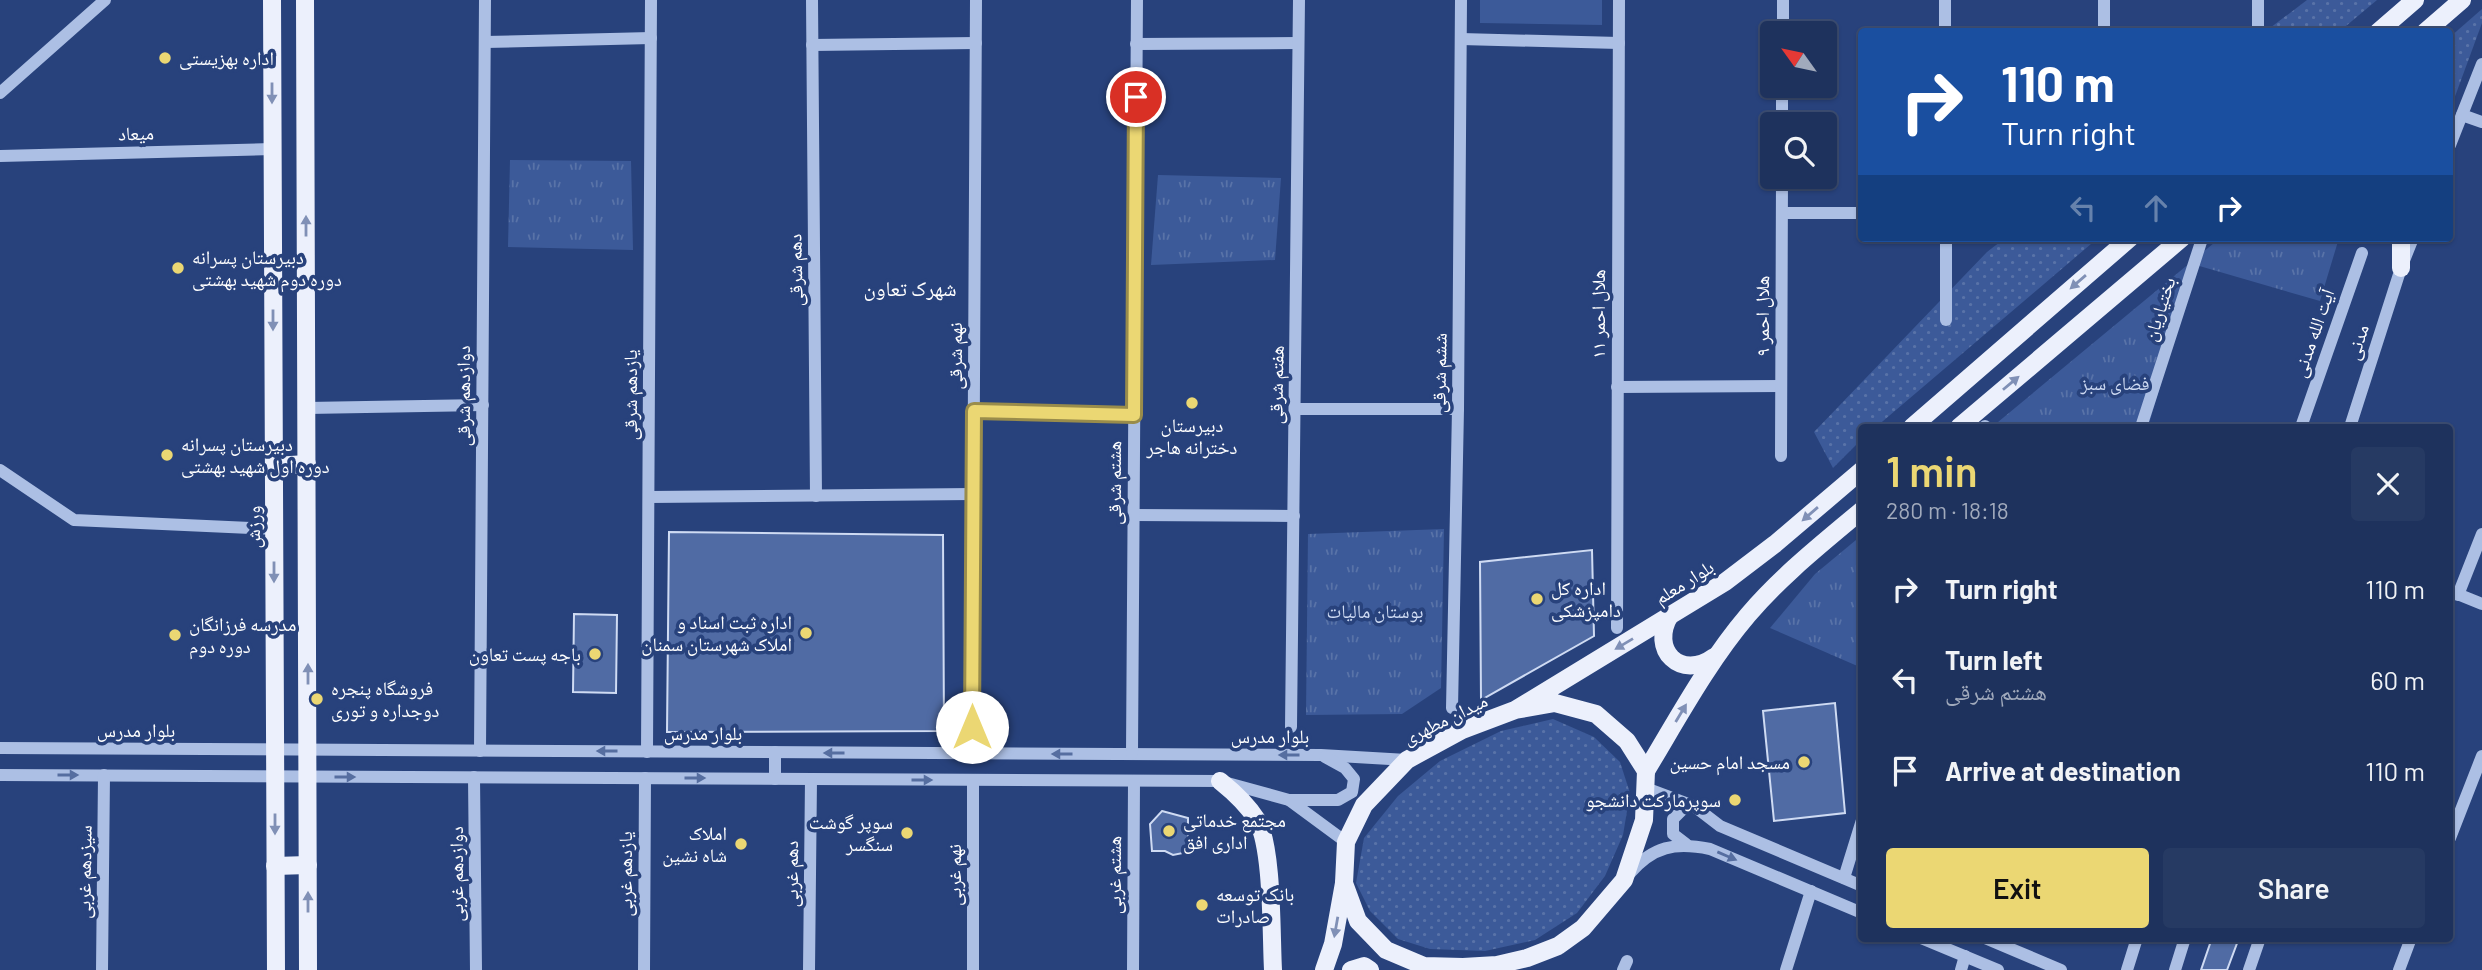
<!DOCTYPE html>
<meta charset="utf-8">
<style>
body{margin:0;font-family:Barlow,"Noto Naskh Arabic",sans-serif;background:#263a63;color:#f1f3f6;height:100vh;display:flex;flex-direction:column;font-size:26px;white-space:nowrap}
*{box-sizing:border-box;margin:0}
p{font-size:23px;color:#a1aabc}
.icon{flex:none;width:38px;height:38px;fill:none;stroke:currentColor;stroke-width:2;stroke-linecap:round;stroke-linejoin:round}
.map{position:relative;flex:1;overflow:hidden}
.drawer{position:absolute;left:1858px;top:424px;width:595px;height:518px;display:flex;flex-direction:column;background:#1e325d;border-radius:7px;box-shadow:0 2px 5px #0004,0 0 0 2px #3c4d72}
.drawer>*{flex:none}
.hud{position:absolute;left:1858px;top:28px;width:595px;height:214px;border-radius:7px;box-shadow:0 2px 5px #0004,0 0 0 2px #3c4d72;background:#1a4fa0;color:#fff;overflow:hidden}
.needle{width:46px;rotate:303deg}
.controls{position:absolute;left:1760px;top:21px;display:grid;gap:14px}
.controls a{display:grid;place-items:center;width:77px;height:77px;border-radius:7px;background:#1e325d;box-shadow:0 2px 5px #0004,0 0 0 2px #3c4d72;font-size:35px}
.pin{position:absolute;display:grid;place-items:center;width:60px;height:60px;color:#fff;margin:-30px;border:4px solid #fff;border-radius:50%;box-shadow:0 2px 7px #0007}
.me{position:absolute;width:77px;margin:-38px;rotate:0deg;stroke-linejoin:round;filter:drop-shadow(0 0 5px #0008)}
.turn{display:flex;align-items:center;gap:24px;height:147px;padding:0 28px;font-size:32px}
.turn .icon{width:91px;height:91px;stroke-width:2.5}
.turn b{display:block;font-size:49px;line-height:60px}
.lanes{display:flex;align-items:center;height:66px;padding:0 28px;background:#0003;justify-content:center;gap:35px;direction:ltr}
.lanes .off{opacity:.35}
.round{display:grid;place-items:center;flex:none;width:74px;height:74px;border-radius:7px;background:#263a63}
.summary{display:flex;align-items:center;justify-content:space-between;height:119px;padding:0 28px}
h1{font-size:42px;font-weight:600;line-height:52px;color:#ebd773}
.primary-button{display:flex;gap:14px;margin-top:auto;padding:14px 28px}
.primary-button a{flex:1;height:80px;border-radius:7px;background:#ebd773;color:#111;font-size:28px;font-weight:600;line-height:80px;text-align:center}
.primary-button a+a{background:#263a63;color:#f1f3f6}
ul{padding:0;list-style:none}
li{display:flex;align-items:center;gap:21px;height:91px;padding:0 28px}
li div{flex:1}
li b{display:block;font-size:26px}
li em{font-style:normal}
.map>svg:first-child{display:block}
</style>
<div class="map">
<svg width="2482" height="970" viewBox="0 0 2482 970">
<defs>
<pattern id="grass-dots" width="8" height="8" patternUnits="userSpaceOnUse" patternTransform="scale(1.75)"><rect width="8" height="8" fill="#3c5a99"/><path d="M2 2h.1M6 6h.1" fill="none" stroke="#5973a8" stroke-width="1.8" stroke-linecap="round"/></pattern>
<pattern id="park-tufts" width="24" height="20" patternUnits="userSpaceOnUse" patternTransform="scale(1.75)"><rect width="24" height="20" fill="#3c5a99"/><path d="M3 7l-1-3M5 7V3M7 7l1-3M15 17l-1-3M17 17v-4M19 17l1-3" fill="none" stroke="#5973a8"/></pattern>
</defs>
<rect width="100%" height="100%" fill="#28427c"/>
<g fill="url(#grass-dots)">
<polygon points="2307,0 2377,0 2340,31 2266,31"/>
<polygon points="2482,9 2482,23 2450,110 2450,37"/>
<polygon points="2005,238 2098,238 1876,427 1862,427 1862,439 1833,468 1814,432 1987,252"/>
<polygon points="1553,719 1594,737 1620,762 1630,793 1623,835 1605,876 1577,913 1535,940 1485,951 1430,949 1398,939 1370,911 1356,883 1364,838 1398,796 1440,761 1501,731"/>
</g>
<g fill="url(#park-tufts)">
<polygon points="510,160 631,161 633,250 508,247"/>
<polygon points="1158,175 1281,178 1275,260 1151,265"/>
<polygon points="2220,238 2339,238 2320,301 2196,265 2148,427 2011,427 1998,423 1996,427 1992,427"/>
<polygon points="1444,529 1441,688 1402,714 1306,715 1308,534"/>
<polygon points="1862,535 1862,668 1770,628 1815,574"/>
</g>
<polygon fill="#3c5a99" points="1480,0 1602,0 1602,25 1480,23"/>
<g fill="#506ba4" stroke="#cfdbf3" stroke-width="2">
<polygon points="669,532 943,535 944,731 667,732"/>
<polygon points="1592,550 1594,636 1481,700 1480,562"/>
<polygon points="574,614 617,615 616,693 573,692"/>
<polygon points="1835,703 1845,813 1774,821 1763,711"/>
<polygon points="1162,811 1188,818 1188,852 1173,855 1165,851 1152,851 1150,824"/>
<polygon points="2212,938 2239,938 2227,970 2201,970"/>
</g>
<g fill="none" stroke-linecap="round" stroke-linejoin="round">
<g stroke="#acbfe4" stroke-width="12">
<polyline points="812,0 816,496"/>
<polyline points="2104,0 2104,32"/>
<polyline points="1945,32 1945,0"/>
<polyline points="2258,32 2258,0"/>
<polyline points="1783,33 1783,0"/>
<polyline points="1461,39 1619,43"/>
<polyline points="485,42 651,38"/>
<polyline points="1136,44 1298,43"/>
<polyline points="812,45 976,43"/>
<polyline points="0,93 105,0"/>
<polyline points="2462,115 2482,122"/>
<polyline points="1782,124 1782,86"/>
<polyline points="2450,145 2482,64"/>
<polyline points="0,156 272,149"/>
<polyline points="1782,213 1862,213"/>
<polyline points="1946,238 1946,320"/>
<polyline points="1617,387 1781,386"/>
<polyline points="307,408 483,405"/>
<polyline points="1295,409 1458,409"/>
<polyline points="974,411 1134,415"/>
<polyline points="1985,427 1985,426"/>
<polyline points="2141,427 2201,242"/>
<polyline points="2301,427 2362,253"/>
<polyline points="2350,427 2401,268 2413,238"/>
<polyline points="1781,456 1782,177"/>
<polyline points="0,470 74,520 274,529"/>
<polyline points="649,497 973,494"/>
<polyline points="1133,515 1294,516"/>
<polyline points="2450,591 2482,604"/>
<polyline points="2458,595 2482,534"/>
<polyline points="1617,628 1619,0"/>
<polyline points="1452,708 1458,409 1461,0"/>
<polyline points="1291,727 1299,0"/>
<polyline points="0,748 1321,755 1407,760"/>
<polyline points="480,751 485,0"/>
<polyline points="647,752 651,0"/>
<polyline points="775,752 775,779"/>
<polyline points="972,753 976,0"/>
<polyline points="1132,754 1137,0"/>
<polyline points="0,775 1220,781 1289,800 1346,842"/>
<polyline points="474,777 476,970"/>
<polyline points="1646,788 1694,806 1720,826 1862,886"/>
<polyline points="1289,800 1338,800 1352,792 1354,779 1345,768 1325,757"/>
<polyline points="2450,838 2482,756"/>
<polyline points="1686,844 1673,834 1673,819 1683,809 1694,806"/>
<path d="M1629,874c24,-28 46,-32 81,-25l152,64"/>
<polyline points="1844,878 1862,820"/>
<polyline points="1921,938 1998,970"/>
<polyline points="1985,938 2061,970"/>
<polyline points="102,970 104,775"/>
<polyline points="644,970 645,778"/>
<polyline points="809,970 811,779"/>
<polyline points="973,970 973,780"/>
<polyline points="1133,970 1134,781"/>
<polyline points="1623,970 1627,961"/>
<polyline points="1786,970 1811,891"/>
<polyline points="1961,970 1965,956"/>
<polyline points="2127,970 2137,938"/>
<polyline points="2175,970 2185,938"/>
<polyline points="2249,970 2260,938"/>
<polyline points="2399,970 2411,938"/>
</g>
<g stroke="#ecf0fc" stroke-width="18">
<polyline points="272,0 276,970"/>
<polyline points="305,0 308,970"/>
<polyline points="2378,32 2415,0"/>
<polyline points="2425,32 2462,0"/>
<polyline points="2401,268 2401,238"/>
<polyline points="1912,427 2130,238"/>
<polyline points="1959,427 2182,238"/>
<polyline points="274,466 307,464"/>
<path d="M1670,615c-21,35 11,66 44,42"/>
<polyline points="1515,710 1555,703 1596,714 1627,741 1646,771 1644,820 1624,880 1583,928 1558,946 1527,958 1497,965 1463,967 1424,966 1386,950 1358,921 1344,883 1346,842 1364,805 1407,760 1462,730 1515,710 1725,582 1775,544 1862,470"/>
<path d="M1646,771c32,-53 62,-109 102,-156 34,-40 75,-72 114,-105"/>
<path d="M1220,781c15,12 27,23 37,39 16,28 14,114 16,150"/>
<polyline points="275,866 308,865"/>
<polyline points="1324,970 1333,944 1344,883"/>
<polyline points="1351,970 1364,966 1370,970"/>
</g>
</g>
<defs><path id="oneway-solid" d="M-6-.8H1V-3.2L6.5 0L1 3.2V.8H-6Z" transform="scale(1.75)"/></defs>
<g fill="#8090b6">
<use href="#oneway-solid" transform="translate(272 93) rotate(90)"/>
<use href="#oneway-solid" transform="translate(306 226) rotate(-90)"/>
<use href="#oneway-solid" transform="translate(2078 282) rotate(139)"/>
<use href="#oneway-solid" transform="translate(273 320) rotate(90)"/>
<use href="#oneway-solid" transform="translate(2011 383) rotate(-40)"/>
<use href="#oneway-solid" transform="translate(1810 514) rotate(139)"/>
<use href="#oneway-solid" transform="translate(274 572) rotate(90)"/>
<use href="#oneway-solid" transform="translate(1624 644) rotate(149)"/>
<use href="#oneway-solid" transform="translate(308 674) rotate(-90)"/>
<use href="#oneway-solid" transform="translate(1681 713) rotate(-59)"/>
<use href="#oneway-solid" transform="translate(275 824) rotate(90)"/>
<use href="#oneway-solid" transform="translate(308 902) rotate(-90)"/>
<use href="#oneway-solid" transform="translate(1336 927) rotate(100)"/>
</g>
<g fill="#566ea0">
<use href="#oneway-solid" transform="translate(607 751) rotate(-180)"/>
<use href="#oneway-solid" transform="translate(834 753) rotate(-180)"/>
<use href="#oneway-solid" transform="translate(1062 754) rotate(-180)"/>
<use href="#oneway-solid" transform="translate(1289 755) rotate(-180)"/>
<use href="#oneway-solid" transform="translate(68 775)"/>
<use href="#oneway-solid" transform="translate(345 777)"/>
<use href="#oneway-solid" transform="translate(695 778)"/>
<use href="#oneway-solid" transform="translate(922 780)"/>
<use href="#oneway-solid" transform="translate(1727 856) rotate(23)"/>
</g>
<g fill="none" stroke-linecap="round" stroke-linejoin="round">
<defs>
<polyline id="route" points="972,727 974,411 1134,415 1136,97"/>
</defs>
<use href="#route" stroke="#998c4b" stroke-width="18"/>
<use href="#route" stroke="#ebd773" stroke-width="12"/>
</g>
<g fill="#ebd773" stroke="#28427c" stroke-width="2.5">
<circle cx="165" cy="58" r="7"/>
<circle cx="178" cy="268" r="7"/>
<circle cx="1192" cy="403" r="7"/>
<circle cx="167" cy="455" r="7"/>
<circle cx="1537" cy="599" r="7"/>
<circle cx="806" cy="633" r="7"/>
<circle cx="175" cy="635" r="7"/>
<circle cx="595" cy="654" r="7"/>
<circle cx="317" cy="699" r="7"/>
<circle cx="1804" cy="762" r="7"/>
<circle cx="1735" cy="800" r="7"/>
<circle cx="1169" cy="831" r="7"/>
<circle cx="907" cy="833" r="7"/>
<circle cx="741" cy="844" r="7"/>
<circle cx="1202" cy="905" r="7"/>
</g>
<g text-anchor="middle" stroke-width="7" stroke-linejoin="round" paint-order="stroke">
<g font-size="19" fill="#fff" stroke="#28427c" text-anchor="start">
<text x="179" y="65">اداره بهزیستی</text>
<text x="192" y="264">دبیرستان پسرانه<tspan x="192" dy="22">دوره دوم شهید بهشتی</tspan></text>
<text x="1192" y="432" text-anchor="middle">دبیرستان<tspan x="1192" dy="22">دخترانه هاجر</tspan></text>
<text x="181" y="451">دبیرستان پسرانه<tspan x="181" dy="22">دوره اول شهید بهشتی</tspan></text>
<text x="1551" y="595">اداره کل<tspan x="1551" dy="22">دامپزشکی</tspan></text>
<text x="792" y="629" text-anchor="end">اداره ثبت اسناد و<tspan x="792" dy="22">املاک شهرستان سمنان</tspan></text>
<text x="189" y="631">مدرسه فرزانگان<tspan x="189" dy="22">دوره دوم</tspan></text>
<text x="581" y="661" text-anchor="end">باجه پست تعاون</text>
<text x="331" y="695">فروشگاه پنجره<tspan x="331" dy="22">دوجداره و توری</tspan></text>
<text x="1790" y="769" text-anchor="end">مسجد امام حسین</text>
<text x="1721" y="807" text-anchor="end">سوپرمارکت دانشجو</text>
<text x="1183" y="827">مجتمع خدماتی<tspan x="1183" dy="22">اداری افق</tspan></text>
<text x="893" y="829" text-anchor="end">سوپر گوشت<tspan x="893" dy="22">سنگسر</tspan></text>
<text x="727" y="840" text-anchor="end">املاک<tspan x="727" dy="22">شاه نشین</tspan></text>
<text x="1216" y="901">بانک توسعه<tspan x="1216" dy="22">صادرات</tspan></text>
</g>
<g font-size="19" fill="#fff" stroke="#28427c">
<text transform="translate(136 133) rotate(-2)" y="7">میعاد</text>
<text transform="translate(795 270) rotate(-91)" y="7">دهم شرقی</text>
<text transform="translate(2159 309) rotate(-72)" y="7">بختیاریان</text>
<text transform="translate(1598 314) rotate(-90)" y="7">هلال احمر ۱۱</text>
<text transform="translate(1762 316) rotate(-90)" y="7">هلال احمر ۹</text>
<text transform="translate(2313 333) rotate(-71)" y="7">آیت الله مدنی</text>
<text transform="translate(2357 342) rotate(-72)" y="7">مدنی</text>
<text transform="translate(955 356) rotate(-90)" y="7">نهم شرقی</text>
<text transform="translate(1439 373) rotate(-89)" y="7">ششم شرقی</text>
<text transform="translate(1276 385) rotate(-89)" y="7">هفتم شرقی</text>
<text transform="translate(630 395) rotate(-90)" y="7">یازدهم شرقی</text>
<text transform="translate(463 396) rotate(-90)" y="7">دوازدهم شرقی</text>
<text transform="translate(1114 483) rotate(-90)" y="7">هشتم شرقی</text>
<text transform="translate(253 527) rotate(-90)" y="7">ورزش</text>
<text transform="translate(1684 582) rotate(-32)" y="7">بلوار معلم</text>
<text transform="translate(1445 719) rotate(-26)" y="7">میدان مطهری</text>
<text x="136" y="737">بلوار مدرس</text>
<text x="703" y="740">بلوار مدرس</text>
<text x="1270" y="743">بلوار مدرس</text>
<text transform="translate(84 872) rotate(-89)" y="7">سیزدهم غربی</text>
<text transform="translate(456 874) rotate(-90)" y="7">دوازدهم غربی</text>
<text transform="translate(625 874) rotate(-90)" y="7">یازدهم غربی</text>
<text transform="translate(791 874) rotate(-90)" y="7">دهم غربی</text>
<text transform="translate(954 875) rotate(-90)" y="7">نهم غربی</text>
<text transform="translate(1114 875) rotate(-90)" y="7">هشتم غربی</text>
</g>
<g font-size="19" fill="#cfdbf3" stroke="#28427c">
<text x="2115" y="390">فضای سبز</text>
<text x="1375" y="618">بوستان مالیات</text>
</g>
<g font-size="21" fill="#fff" stroke="#28427c">
<text x="910" y="296">شهرک تعاون</text>
</g>
</g>
</svg>
<div class="controls">
<a><svg class="needle" viewBox="-14 -14 28 28"><path d="M0-13l5 13h-10z" fill="#e53935"/><path d="M0 13l5-13h-10z" fill="#a1aabc"/></svg></a>
<a><svg class="icon" aria-label="search" viewBox="0 0 24 24"><circle cx="10" cy="10" r="6"/><path d="M15 15l6 6"/></svg></a>
</div>
<div class="pin" style="left:1136px;top:97px;background:#d93025"><svg class="icon" aria-label="arrive" viewBox="0 0 24 24"><path d="M6 21V4h12l-3 4 3 4H6"/></svg></div>
<svg class="me" style="left:972px;top:727px" viewBox="-20 -20 40 40"><circle r="19" fill="#fff"/><path d="M0-13L10 11 0 6-10 11z" fill="#ebd773"/></svg>
<div class="hud">
<div class="turn"><svg class="icon" aria-label="right" viewBox="0 0 24 24"><path d="M7 20v-9h11M14 6l5 5-5 5"/></svg><div><b>110 m</b>Turn right</div></div>
<div class="lanes"><svg class="icon off" aria-label="left" viewBox="0 0 24 24"><path d="M17 20v-9H6M10 6l-5 5 5 5"/></svg><svg class="icon off" aria-label="ahead" viewBox="0 0 24 24"><path d="M12 20V5M6 11l6-6 6 6"/></svg><svg class="icon" aria-label="right" viewBox="0 0 24 24"><path d="M7 20v-9h11M14 6l5 5-5 5"/></svg></div>
</div>
<section class="drawer">
<div class="summary"><div><h1>1 min</h1><p>280 m · 18:18</p></div><a class="round"><svg class="icon" aria-label="close" viewBox="0 0 24 24"><path d="M6 6l12 12M18 6L6 18"/></svg></a></div>
<ul>
<li><svg class="icon" aria-label="right" viewBox="0 0 24 24"><path d="M7 20v-9h11M14 6l5 5-5 5"/></svg><div><b>Turn right</b></div><em>110 m</em></li>
<li><svg class="icon" aria-label="left" viewBox="0 0 24 24"><path d="M17 20v-9H6M10 6l-5 5 5 5"/></svg><div><b>Turn left</b><p>هشتم شرقی</p></div><em>60 m</em></li>
<li><svg class="icon" aria-label="arrive" viewBox="0 0 24 24"><path d="M6 21V4h12l-3 4 3 4H6"/></svg><div><b>Arrive at destination</b></div><em>110 m</em></li>
</ul>
<div class="primary-button"><a>Exit</a><a>Share</a></div>
</section>
</div>
